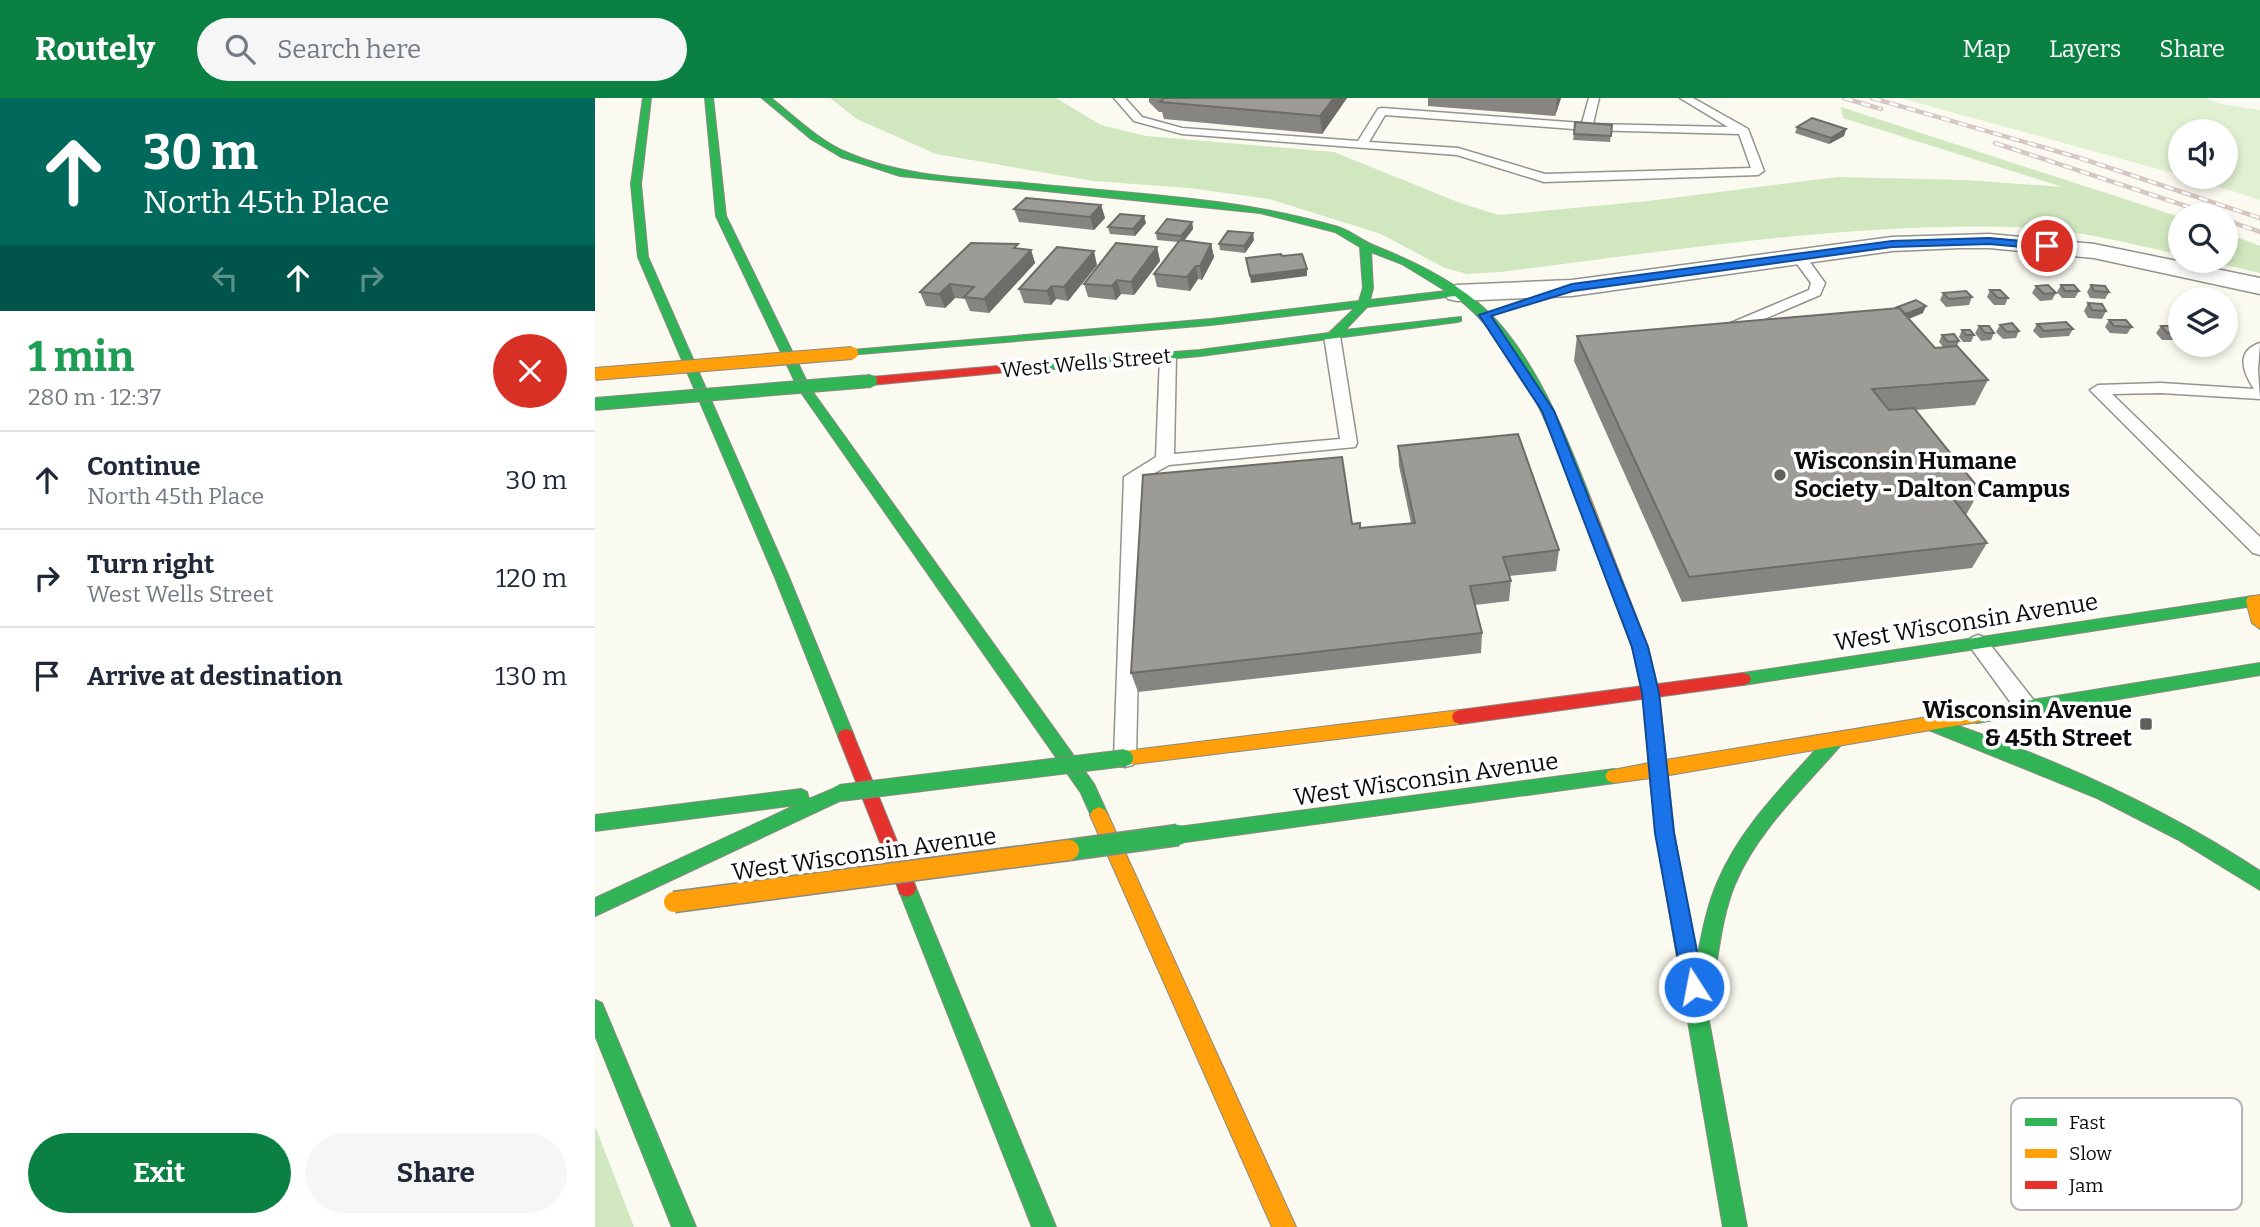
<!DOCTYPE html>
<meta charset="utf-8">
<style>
body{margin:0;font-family:Bitter,serif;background:#f6f6f7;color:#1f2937;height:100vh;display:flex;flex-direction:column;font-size:26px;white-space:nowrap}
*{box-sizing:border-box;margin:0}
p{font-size:23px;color:#747a83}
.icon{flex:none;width:38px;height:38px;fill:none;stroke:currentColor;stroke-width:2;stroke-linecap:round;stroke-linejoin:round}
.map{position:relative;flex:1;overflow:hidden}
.panel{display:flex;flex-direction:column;background:#fff;width:595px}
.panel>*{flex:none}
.banner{background:#00695c;color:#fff;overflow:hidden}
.buttons{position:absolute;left:1573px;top:21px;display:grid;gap:14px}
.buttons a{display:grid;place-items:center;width:70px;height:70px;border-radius:50%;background:#fff;box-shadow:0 4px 10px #0003;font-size:35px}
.pin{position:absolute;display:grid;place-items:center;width:60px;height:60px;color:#fff;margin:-30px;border:4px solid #fff;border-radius:50%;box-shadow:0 2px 7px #0007}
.me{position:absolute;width:77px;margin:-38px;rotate:349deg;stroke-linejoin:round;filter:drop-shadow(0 0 5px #0008)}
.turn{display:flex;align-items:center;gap:24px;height:147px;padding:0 28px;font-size:32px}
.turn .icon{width:91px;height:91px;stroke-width:2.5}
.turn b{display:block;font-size:49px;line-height:60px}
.lanes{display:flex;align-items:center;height:66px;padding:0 28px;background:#0003;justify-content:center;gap:35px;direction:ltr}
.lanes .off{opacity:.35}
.round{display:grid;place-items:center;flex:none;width:74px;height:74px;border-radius:37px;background:#f6f6f7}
.headline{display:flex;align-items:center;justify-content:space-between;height:119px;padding:0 28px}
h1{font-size:42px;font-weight:700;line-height:52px;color:#1e9e55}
.action{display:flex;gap:14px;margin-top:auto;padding:14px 28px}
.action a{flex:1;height:80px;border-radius:42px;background:#0b8043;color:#fff;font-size:28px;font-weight:700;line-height:80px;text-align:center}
.action a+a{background:#f6f6f7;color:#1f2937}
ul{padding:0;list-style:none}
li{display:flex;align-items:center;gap:21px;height:98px;padding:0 28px;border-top:2px solid #e0e1e3}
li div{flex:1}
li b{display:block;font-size:26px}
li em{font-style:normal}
header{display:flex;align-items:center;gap:42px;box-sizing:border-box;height:98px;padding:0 35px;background:#0b8043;color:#fff}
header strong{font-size:33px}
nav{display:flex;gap:38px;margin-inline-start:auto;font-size:24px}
.search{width:490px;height:63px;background:#f6f6f7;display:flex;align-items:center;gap:18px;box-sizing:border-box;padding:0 24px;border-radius:38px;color:#747a83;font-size:26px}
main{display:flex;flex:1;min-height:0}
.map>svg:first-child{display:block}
</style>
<header>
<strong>Routely</strong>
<div class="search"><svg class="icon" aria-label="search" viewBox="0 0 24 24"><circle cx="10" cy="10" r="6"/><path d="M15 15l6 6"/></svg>Search here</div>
<nav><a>Map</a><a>Layers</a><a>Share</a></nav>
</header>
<main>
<section class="panel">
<div class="banner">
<div class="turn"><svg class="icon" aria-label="ahead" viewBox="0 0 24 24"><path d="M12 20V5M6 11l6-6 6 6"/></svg><div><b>30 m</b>North 45th Place</div></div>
<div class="lanes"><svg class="icon off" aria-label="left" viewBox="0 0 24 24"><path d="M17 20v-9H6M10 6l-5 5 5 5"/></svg><svg class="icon" aria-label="ahead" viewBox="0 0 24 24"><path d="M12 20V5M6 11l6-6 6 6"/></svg><svg class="icon off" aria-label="right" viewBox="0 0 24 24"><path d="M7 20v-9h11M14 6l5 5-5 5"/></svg></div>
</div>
<div class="headline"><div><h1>1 min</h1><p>280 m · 12:37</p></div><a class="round" style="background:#d93025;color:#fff"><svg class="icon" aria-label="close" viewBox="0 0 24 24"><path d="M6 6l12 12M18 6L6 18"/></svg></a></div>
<ul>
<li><svg class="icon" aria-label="ahead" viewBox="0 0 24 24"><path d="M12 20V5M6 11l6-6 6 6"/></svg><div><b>Continue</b><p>North 45th Place</p></div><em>30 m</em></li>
<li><svg class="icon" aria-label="right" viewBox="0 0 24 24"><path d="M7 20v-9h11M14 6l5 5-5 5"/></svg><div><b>Turn right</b><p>West Wells Street</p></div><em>120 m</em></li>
<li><svg class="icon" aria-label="arrive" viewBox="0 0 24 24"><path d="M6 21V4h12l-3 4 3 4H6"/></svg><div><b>Arrive at destination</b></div><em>130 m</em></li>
</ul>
<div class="action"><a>Exit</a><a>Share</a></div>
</section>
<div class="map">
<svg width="1665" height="1129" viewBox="0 0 1665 1129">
<rect width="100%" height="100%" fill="#fafaf0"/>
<polygon fill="#e0f0d1" points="1305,0 1610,0 1625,6 1665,12 1665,102 1593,79 1631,79 1631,33 1586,33 1585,77"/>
<g fill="#d0e7bf">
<path d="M235,0h226l45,27 45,11 188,16 126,51 39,12 149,-14 190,-24 128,3 97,7 -220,-69 -2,-11 339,110v38c-52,-12 -107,-26 -162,-28 -173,-5 -346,24 -518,45l-33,2 -22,-6 -64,-34 -112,-35 -80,-11 -96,-7 -157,-27 -79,-35z"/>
<polygon points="1631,135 1665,148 1665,175 1613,163 1631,163"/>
<polygon points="0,1028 39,1129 0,1129"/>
</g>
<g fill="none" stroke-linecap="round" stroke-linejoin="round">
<defs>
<g id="lane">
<path d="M519,0h11l17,19 40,11 176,13 20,-32 4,-1 200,15 7,-25h10l-6,26 135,3 -48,-29h13l55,31 16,42 -6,4 -214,7 -87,-27 -275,-21 -48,-13zM790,17l202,15 152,4 12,34 -206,6 -87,-26 -89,-6z"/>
<polygon points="1204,155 1209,156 1230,185 1225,197 1134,236 1124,236 1122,233 1124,230 1214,192 1216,185 1197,159"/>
<polygon points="737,233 745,238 762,345 760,349 574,367 547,382 541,660 538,667 530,669 522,667 519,660 529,379 561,359 565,258 573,253 581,258 579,356 745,341 729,238"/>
<path d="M1665,245l-2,27 2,29 -99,-6 -49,1 148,143v18l-7,-2 -163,-163 8,-5 63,-2 93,6c-11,-17 -19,-38 6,-46z"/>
<polygon points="1383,537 1390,540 1440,604 1443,610 1440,616 1432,619 1424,616 1376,550 1373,545 1376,540"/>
</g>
<polygon id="street" points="1394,136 1499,146 1665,180 1665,196 1499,160 1394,150 1364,150 1297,153 977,198 862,203 853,201 849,195 853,189 862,187 977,182 1297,139"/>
<g id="fast">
<polygon points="48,0 56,0 46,86 53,159 193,477 259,638 257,643 251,645 245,643 243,638 179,477 43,159 36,86"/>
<polygon points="110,0 118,0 131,118 215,290 499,686 513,717 510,722 504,725 498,722 486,695 203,290 121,118"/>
<path d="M167,0h9c24,19 48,43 77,55 55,24 117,25 176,30 105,11 213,14 314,44 13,4 24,14 37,19 43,17 90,40 121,74 45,50 70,116 94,177l-7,4 -7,-4c-28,-74 -57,-151 -121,-201l-88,11 -22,23 116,-13v4l-4,1 -257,34 -156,14 -6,-4 6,-4 156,-12 129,-17 26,-25 -144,17 -363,30v-4l4,-1 359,-31 148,-18 4,-13 -3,-41 -25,-15 -75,-19 -360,-37 -59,-19 -30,-18zM776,154l31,12 44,27 -76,9 3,-12z"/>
<polygon points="1658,498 1665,502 1663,507 1658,508 1148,587 1142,585 1140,581 1142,577 1148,575"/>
<polygon points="1665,565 1665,577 1382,625 1376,623 1374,618 1376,613 1382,611"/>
<path d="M1340,620c114,38 225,87 325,153v19l-83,-51 -80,-41 -168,-68 -2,-5 2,-5z"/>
<path d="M1239,636l6,2 2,5 -2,5c-37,43 -82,84 -105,138 -13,31 -16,67 -22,100l-3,7 -6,3 43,233h-24l-67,-394 -7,-63 3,-5 6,-2 6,2 3,5 7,63 23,126c5,-26 10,-53 21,-78 24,-57 70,-99 110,-145z"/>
<polygon points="1019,671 1025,673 1028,678 1025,683 1019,685 583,745 577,743 574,737 577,731 583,729"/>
<polygon points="245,688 251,690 254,695 251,700 0,818 0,800 201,707 0,733 0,717 206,691 212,694 214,701"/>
<polygon points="312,781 319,784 321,790 461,1129 437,1129 303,790 305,784"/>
<polygon points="0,902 7,905 101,1129 77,1129 0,937"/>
</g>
<g id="slow">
<polygon points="988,395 995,399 1053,549 1064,595 1071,662 1382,611 1388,613 1390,618 1388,623 1063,679 1019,685 1013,683 1010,678 1013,673 1054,665 1048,595 1037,549 981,399"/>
<polygon points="1665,497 1665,531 1657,525 1651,503 1653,499"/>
<polygon points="865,612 871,614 873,619 871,624 865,626 530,667 524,665 521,660 524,655 530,653"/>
<polygon points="504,709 510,712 513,717 701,1129 677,1129 495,717 498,712"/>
</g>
<g id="jam">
<polygon points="449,264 455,268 453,270 276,287 270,283 276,279"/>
<polygon points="1148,575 1154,577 1156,581 1154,585 1148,587 865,626 859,624 857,619 859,614 865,612"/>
<polygon points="251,631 257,633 259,638 321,790 319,796 312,799 305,796 303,790 243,638 245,633"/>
</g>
</defs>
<use href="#lane" stroke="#93938f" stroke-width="3"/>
<use href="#street" stroke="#93938f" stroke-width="3"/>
<use href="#fast" stroke="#8a8a85" stroke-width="2"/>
<use href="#slow" stroke="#8a8a85" stroke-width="2"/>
<use href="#jam" stroke="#8a8a85" stroke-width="2"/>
<use href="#lane" fill="#fefefd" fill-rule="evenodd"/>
<use href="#street" fill="#fefefd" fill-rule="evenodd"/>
<use href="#fast" fill="#30b455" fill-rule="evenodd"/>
<use href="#slow" fill="#ff9f0a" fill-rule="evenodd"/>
<use href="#jam" fill="#e5322d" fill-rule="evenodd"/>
<defs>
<g id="rail">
<polyline points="1249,0 1286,11"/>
<polyline points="1277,0 1485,60 1665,120"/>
<polyline points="1400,45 1618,117"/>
<polyline points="1631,122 1665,134"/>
</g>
</defs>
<use href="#rail" stroke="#d6c6c4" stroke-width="4.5"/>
<use href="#rail" stroke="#fff" stroke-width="2.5" stroke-dasharray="9" stroke-linecap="butt"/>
<defs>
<polyline id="fast-bridge-far2" points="0,306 276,283"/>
<polyline id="fast-bridge-far1" points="245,695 530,660"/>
<polyline id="fast-bridge" points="474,752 583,737"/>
<polyline id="slow-bridge-far1" points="0,276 257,255"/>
<polyline id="slow-bridge" points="79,804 474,752"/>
</defs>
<use href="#fast-bridge-far2" stroke="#8a8a85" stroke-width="14" stroke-linecap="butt"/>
<use href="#fast-bridge-far1" stroke="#8a8a85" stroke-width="18" stroke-linecap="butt"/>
<use href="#fast-bridge" stroke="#8a8a85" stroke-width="23" stroke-linecap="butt"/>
<use href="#slow-bridge-far1" stroke="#8a8a85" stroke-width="14" stroke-linecap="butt"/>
<use href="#slow-bridge" stroke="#8a8a85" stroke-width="23" stroke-linecap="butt"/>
<use href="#fast-bridge-far2" stroke="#30b455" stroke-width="12"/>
<use href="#fast-bridge-far1" stroke="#30b455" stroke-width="16"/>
<use href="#fast-bridge" stroke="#30b455" stroke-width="20"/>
<use href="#slow-bridge-far1" stroke="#ff9f0a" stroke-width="12"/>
<use href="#slow-bridge" stroke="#ff9f0a" stroke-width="20"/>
</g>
<g fill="#868581">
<polygon points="554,0 752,0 727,36 569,21 567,14 564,14 554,4"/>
<polygon points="833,0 966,0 960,18 833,8"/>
<polygon points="1017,27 1015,44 978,42 979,36"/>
<polygon points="1202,29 1251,31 1249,38 1234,46 1200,35"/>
<polygon points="506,107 510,120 499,132 424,124 419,111"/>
<polygon points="597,124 598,131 589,143 616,146 619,159 607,182 603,181 595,193 562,189 559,176 583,144 562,142 561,135"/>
<polygon points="551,125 540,138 515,136 513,129"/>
<polygon points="659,142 650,155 625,152 624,146"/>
<polygon points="562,149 565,163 539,197 526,196 521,202 493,199 489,186"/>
<polygon points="424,151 436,152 440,165 394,215 375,213 370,201 360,200 350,210 331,208 325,194"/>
<polygon points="502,167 473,203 461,201 456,207 429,205 424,191"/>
<polygon points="1466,187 1484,193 1480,200 1467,200 1462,194"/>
<polygon points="1496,187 1514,194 1510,201 1495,200 1492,194"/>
<polygon points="1441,188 1461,195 1457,202 1445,203 1437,195"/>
<polygon points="1395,192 1413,200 1410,207 1399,207 1392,199"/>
<polygon points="1348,195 1377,199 1374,207 1351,209 1345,202"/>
<polygon points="1493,205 1511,213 1507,221 1493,220 1489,213"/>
<polygon points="1300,210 1328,215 1314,221 1340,250 1349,250 1344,244 1347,237 1364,243 1362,248 1393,282 1380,307 1321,312 1385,392 1371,417 1392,445 1377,470 1087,504 979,263 982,238"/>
<polygon points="1514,222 1537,229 1532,236 1515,235 1510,229"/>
<polygon points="1442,226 1478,231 1474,238 1445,240 1438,233"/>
<polygon points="1405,227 1424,233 1421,240 1408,241 1401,234"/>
<polygon points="1384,228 1399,235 1396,242 1386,243 1380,235"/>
<polygon points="1566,228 1585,235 1581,242 1567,242 1561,235"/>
<polygon points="1367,232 1379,237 1376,244 1368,244 1364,239"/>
<polygon points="803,348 964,452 961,473 914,478 916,483 914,503 880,507 887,535 886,555 543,594 536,575 757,426 765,430 816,425 804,368"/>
</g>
<g fill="#6d6c69">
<polygon points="739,0 752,0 727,36 725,18"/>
<polygon points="962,0 966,0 960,18"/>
<polygon points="1251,31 1249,38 1234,46 1236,40"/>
<polygon points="506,107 510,120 499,132 495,119"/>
<polygon points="549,118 551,125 540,138 538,131"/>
<polygon points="597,124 598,131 587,145 586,138"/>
<polygon points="658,135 659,142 650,155 649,148"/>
<polygon points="616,146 619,159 607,182 605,168"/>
<polygon points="562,149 565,163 539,197 536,184"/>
<polygon points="436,152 440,165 394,215 389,201"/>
<polygon points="499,153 502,167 473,203 469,189"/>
<polygon points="601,168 603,181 595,193 592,179"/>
<polygon points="712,171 712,178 656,185 655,178"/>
<polygon points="522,182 526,196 521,202 517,188"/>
<polygon points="355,186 360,200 350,210 344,196"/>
<polygon points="457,188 461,201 456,207 452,193"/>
<polygon points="1331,208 1328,215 1308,223 1311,216"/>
</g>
<g fill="#9c9b96" stroke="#6d6c69" stroke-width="2">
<polygon points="569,0 739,0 725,18 565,4"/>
<polygon points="1217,20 1251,31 1236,40 1202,29"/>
<polygon points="980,24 1017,27 1016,38 979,36"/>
<polygon points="431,100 506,107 495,119 419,111"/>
<polygon points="525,116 549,118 538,131 513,129"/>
<polygon points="572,121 597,124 586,138 561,135"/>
<polygon points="633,133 658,135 649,148 624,146"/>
<polygon points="585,142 616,146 605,168 601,168 592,179 559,176"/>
<polygon points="376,145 423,146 419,150 436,152 389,201 369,199 379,189 355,186 344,196 325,194"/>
<polygon points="521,145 562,149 536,184 522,182 517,188 489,186"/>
<polygon points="462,149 499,153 469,189 457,188 452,193 424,191"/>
<polygon points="686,156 687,158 707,156 712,171 655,178 651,160"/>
<polygon points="1453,187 1461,195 1449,196 1441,188"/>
<polygon points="1466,187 1479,187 1484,193 1470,193"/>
<polygon points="1496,187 1510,188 1514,194 1499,193"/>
<polygon points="1395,192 1405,192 1413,200 1403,200"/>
<polygon points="1371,193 1377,199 1354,201 1348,195"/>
<polygon points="1321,202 1331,208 1311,216 1304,210 1300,210"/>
<polygon points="1493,205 1507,206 1511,213 1497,212"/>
<polygon points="1304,210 1340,250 1362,248 1393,282 1277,291 1294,312 1319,310 1385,392 1354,395 1392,445 1094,479 982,238"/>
<polygon points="1514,222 1531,222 1537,229 1519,228"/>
<polygon points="1471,224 1478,231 1449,233 1442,226"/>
<polygon points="1417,225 1424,233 1412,234 1405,227"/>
<polygon points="1384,228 1394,228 1399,235 1390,235"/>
<polygon points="1566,228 1579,228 1585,235 1572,235"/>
<polygon points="1367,232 1375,232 1379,237 1371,237"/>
<polygon points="1359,236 1364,243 1353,244 1347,237"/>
<polygon points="923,336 964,452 908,459 916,483 875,488 887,535 536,575 548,377 747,359 757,426 765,425 765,430 820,425 803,348"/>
</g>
<polygon fill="#1a73e8" stroke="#114b97" stroke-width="2" points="1394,140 1452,145 1457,148 1452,151 1394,146 1297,149 978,193 896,218 959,313 1053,549 1064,595 1079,735 1109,889 1106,896 1099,899 1091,896 1088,889 1060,735 1047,595 1037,549 947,313 884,217 977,186 1297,143"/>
<g fill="#5f5f5c" stroke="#fff" stroke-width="2.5">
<circle cx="1185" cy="377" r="7"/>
<rect x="1544" y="619" width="14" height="14" rx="3.5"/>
</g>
<g text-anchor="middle" stroke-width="7" stroke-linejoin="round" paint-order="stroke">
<g font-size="21" fill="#0c0c0c" stroke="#fff">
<text transform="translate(491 265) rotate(-5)" y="7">West Wells Street</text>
</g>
<g font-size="24" font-weight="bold" fill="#0c0c0c" stroke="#fff" text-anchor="start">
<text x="1199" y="371">Wisconsin Humane<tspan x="1199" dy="28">Society - Dalton Campus</tspan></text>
<text x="1537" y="620" text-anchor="end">Wisconsin Avenue<tspan x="1537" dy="28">&amp; 45th Street</tspan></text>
</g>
<g font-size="24" fill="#0c0c0c" stroke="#fff">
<text transform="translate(1371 524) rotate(-9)" y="8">West Wisconsin Avenue</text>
<text transform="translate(831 681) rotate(-8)" y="8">West Wisconsin Avenue</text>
<text transform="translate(269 756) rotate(-8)" y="8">West Wisconsin Avenue</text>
</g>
</g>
<rect x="1416" y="1000" width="231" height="112" rx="10" fill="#fff" stroke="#b6b6b6" stroke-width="2"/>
<rect x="1430" y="1020" width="32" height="8" fill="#30b455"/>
<rect x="1430" y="1051" width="32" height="9" fill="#ff9f0a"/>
<rect x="1430" y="1083" width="32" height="8" fill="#e5322d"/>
<g font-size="19" fill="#0c0c0c">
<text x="1474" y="1031">Fast</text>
<text x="1474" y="1062">Slow</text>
<text x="1474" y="1094">Jam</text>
</g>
</svg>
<div class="buttons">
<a><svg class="icon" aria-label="sound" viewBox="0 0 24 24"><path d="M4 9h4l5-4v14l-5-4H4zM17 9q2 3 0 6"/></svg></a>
<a><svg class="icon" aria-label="search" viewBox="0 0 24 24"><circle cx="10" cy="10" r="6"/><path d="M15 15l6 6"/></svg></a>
<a><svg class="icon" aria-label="layers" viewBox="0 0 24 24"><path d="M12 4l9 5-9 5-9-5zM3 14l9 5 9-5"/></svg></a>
</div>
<div class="pin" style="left:1452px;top:148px;background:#d93025"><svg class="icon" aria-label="arrive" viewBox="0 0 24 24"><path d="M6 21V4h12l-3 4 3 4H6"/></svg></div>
<svg class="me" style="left:1099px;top:889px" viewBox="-20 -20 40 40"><circle r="17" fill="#1a73e8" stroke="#fff" stroke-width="3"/><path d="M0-11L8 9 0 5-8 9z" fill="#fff"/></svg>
</div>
</main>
